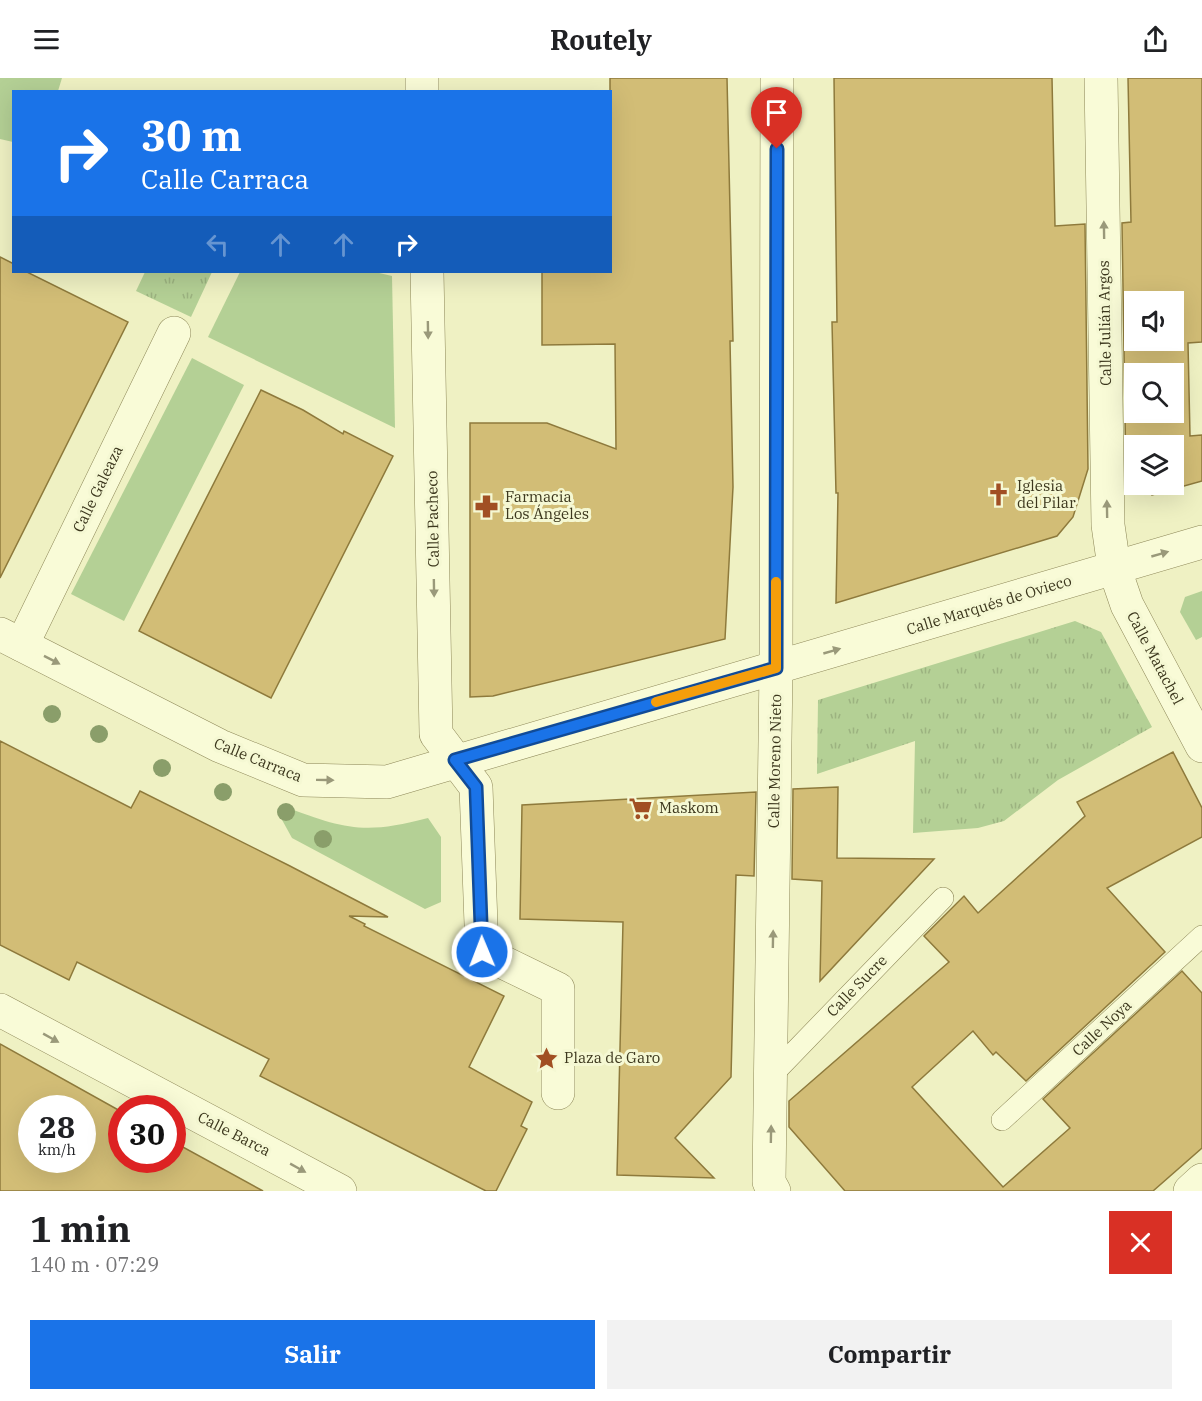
<!DOCTYPE html>
<html lang="es">
<meta charset="utf-8">
<style>
body{margin:0;font-family:"IBM Plex Serif",serif;background:#f2f2f2;color:#202124;height:100vh;display:flex;flex-direction:column;font-size:22px;white-space:nowrap}
*{box-sizing:border-box;margin:0}
p{font-size:20px;color:#757577}
.icon{flex:none;width:33px;height:33px;fill:none;stroke:currentColor;stroke-width:2;stroke-linecap:round;stroke-linejoin:round}
.map{position:relative;height:1113px;overflow:hidden}
.drawer{display:flex;flex-direction:column;background:#fff;flex:1}
.drawer>*{flex:none}
.guide{position:absolute;left:12px;top:12px;width:600px;height:183px;border-radius:0px;box-shadow:0 6px 24px #0002;background:#1a73e8;color:#fff;overflow:hidden}
.buttons{position:absolute;left:1124px;top:213px;display:grid;gap:12px}
.buttons a{display:grid;place-items:center;width:60px;height:60px;border-radius:0px;background:#fff;box-shadow:0 6px 24px #0002;font-size:30px}
.speed{position:absolute;left:18px;top:1017px;display:flex;gap:12px;font-size:30px;font-weight:700;text-align:center}
.speed>*{display:grid;place-content:center;width:78px;height:78px;border-radius:50%;background:#fff;box-shadow:0 6px 24px #0002;line-height:1}
.speed small{font-size:15px;font-weight:400}
.speed .limit{border:9px solid #d22;background:#fff;color:#111}
.pin{position:absolute;display:grid;place-items:center;width:51px;height:51px;color:#fff;margin:-62px -26px;border-radius:50% 50% 50% 0;rotate:-45deg;box-shadow:0 0 6px #0007}
.pin .icon{rotate:45deg}
.me{position:absolute;width:66px;margin:-33px;rotate:359deg;stroke-linejoin:round;filter:drop-shadow(0 0 4px #0008)}
.turn{display:flex;align-items:center;gap:21px;height:126px;padding:0 30px;font-size:27px}
.turn .icon{width:78px;height:78px;stroke-width:2.5}
.turn b{display:block;font-size:42px;line-height:51px}
.lanes{display:flex;align-items:center;height:57px;padding:0 30px;background:#0003;justify-content:center;gap:30px;direction:ltr}
.lanes .off{opacity:.35}
.round{display:grid;place-items:center;flex:none;width:63px;height:63px;border-radius:0px;background:#f2f2f2}
.headline{display:flex;align-items:center;justify-content:space-between;height:102px;padding:0 30px}
h1{font-size:36px;font-weight:800;line-height:45px}
.action{display:flex;gap:12px;margin-top:auto;padding:12px 30px}
.action a{flex:1;height:69px;border-radius:0px;background:#1a73e8;color:#fff;font-size:24px;font-weight:800;line-height:69px;text-align:center}
.action a+a{background:#f2f2f2;color:#202124}
header{display:flex;justify-content:space-between;align-items:center;height:78px;padding:0 30px;background:#fff;font-size:27px;font-weight:800}
.map>svg:first-child{display:block}
</style>
<header><svg class="icon" aria-label="menu" viewBox="0 0 24 24"><path d="M4 6h16M4 12h16M4 18h16"/></svg>Routely<svg class="icon" aria-label="share" viewBox="0 0 24 24"><path d="M12 15V3M7 8l5-5 5 5M5 13v7h14v-7"/></svg></header>
<div class="map">
<svg width="1202" height="1113" viewBox="0 0 1202 1113">
<defs>
<pattern id="park-tufts" width="24" height="20" patternUnits="userSpaceOnUse" patternTransform="scale(1.5)"><rect width="24" height="20" fill="#b4d095"/><path d="M3 7l-1-3M5 7V3M7 7l1-3M15 17l-1-3M17 17v-4M19 17l1-3" fill="none" stroke="#9cb380"/></pattern>
</defs>
<rect width="100%" height="100%" fill="#eff1c3"/>
<g fill="#b4d095">
<polygon points="0,0 62,0 58,13 14,14 13,64 0,61"/>
<polygon points="240,194 375,194 392,198 395,350 208,259"/>
<polygon points="192,280 244,307 124,543 71,516"/>
<polygon points="1202,513 1202,559 1196,562 1180,534 1185,519"/>
<path d="M283,728c61,23 81,29 145,12l13,19v65l-16,7 -133,-71 -11,-20z"/>
</g>
<g fill="url(#park-tufts)">
<polygon points="145,194 212,194 191,239 136,213"/>
<polygon points="1075,543 1101,554 1152,649 1058,702 1004,743 978,750 913,755 915,663 817,696 818,622"/>
</g>
<g fill="#d2bd76" stroke="#8e7a3c" stroke-width="1.5" fill-rule="evenodd">
<polygon points="610,0 727,0 733,263 730,263 733,409 725,561 493,618 470,619 470,345 547,345 616,371 615,266 542,267 542,194 610,194"/>
<polygon points="834,0 1052,0 1055,148 1085,146 1088,391 1073,439 1057,458 836,525 838,415 836,415 832,244 837,244"/>
<path d="M1128,0h74v264l-14,1 2,93 12,-1v46l-50,14 -17,-11h38v-38h-39v38l-8,-6 -4,-255 9,-1zM1134,224h39v38h-39zM1134,296h39v38h-39z"/>
<polygon points="0,179 14,186 14,194 27,194 128,244 0,500"/>
<polygon points="261,312 303,332 343,356 344,353 393,378 271,620 139,553"/>
<polygon points="0,663 131,730 140,713 288,787 388,839 349,838 365,846 364,848 504,918 469,989 532,1024 521,1048 527,1051 496,1113 486,1113 260,998 269,981 77,884 69,902 0,867"/>
<polygon points="1173,674 1202,730 1202,759 1107,810 1165,874 1026,1003 996,974 993,977 973,953 912,1009 1003,1109 1070,1050 1043,1021 1182,893 1202,915 1202,1070 1153,1113 845,1113 789,1049 789,1023 949,884 924,858 964,818 978,835 1085,738 1077,724"/>
<polygon points="838,709 837,780 934,781 820,903 822,803 792,801 793,711"/>
<polygon points="756,714 754,798 736,797 731,999 675,1060 714,1100 617,1097 623,844 520,841 522,727"/>
<path d="M0,966l122,68v48h50v-19l91,50h-263zM32,1030h50v52h-50z"/>
</g>
<g fill="none" stroke-linecap="round" stroke-linejoin="round">
<defs>
<g id="lane">
<polyline points="772,997 943,820"/>
<polyline points="1002,1042 1202,858"/>
</g>
<g id="street">
<polyline points="422,0 422,14"/>
<polyline points="1101,0 1108,447 1114,489 1127,527 1202,668"/>
<polyline points="427,194 436,656 476,709 482,874 558,911 558,1015"/>
<polyline points="0,556 220,668 303,702 387,704 1202,464"/>
<polyline points="22,567 174,255"/>
<polyline points="0,932 340,1113"/>
<polyline points="774,1113 769,1104 776,590 777,0"/>
<polyline points="1190,1113 1202,1102"/>
</g>
</defs>
<use href="#lane" stroke="#8d8758" stroke-width="22"/>
<use href="#street" stroke="#8d8758" stroke-width="34"/>
<use href="#lane" stroke="#f9fbd7" stroke-width="21"/>
<use href="#street" stroke="#f9fbd7" stroke-width="33"/>
</g>
<g fill="#8a9e6a">
<circle cx="52" cy="636" r="9"/>
<circle cx="99" cy="656" r="9"/>
<circle cx="162" cy="690" r="9"/>
<circle cx="223" cy="714" r="9"/>
<circle cx="286" cy="734" r="9"/>
<circle cx="323" cy="761" r="9"/>
</g>
<defs><path id="oneway-solid" d="M-6-.8H1V-3.2L6.5 0L1 3.2V.8H-6Z" transform="scale(1.5)"/></defs>
<g fill="#9a997a">
<use href="#oneway-solid" transform="translate(1104 152) rotate(-91)"/>
<use href="#oneway-solid" transform="translate(428 252) rotate(89)"/>
<use href="#oneway-solid" transform="translate(1107 431) rotate(-91)"/>
<use href="#oneway-solid" transform="translate(1160 476) rotate(-16)"/>
<use href="#oneway-solid" transform="translate(434 510) rotate(89)"/>
<use href="#oneway-solid" transform="translate(832 573) rotate(-16)"/>
<use href="#oneway-solid" transform="translate(52 582) rotate(27)"/>
<use href="#oneway-solid" transform="translate(325 702) rotate(1)"/>
<use href="#oneway-solid" transform="translate(773 861) rotate(-89)"/>
<use href="#oneway-solid" transform="translate(51 960) rotate(29)"/>
<use href="#oneway-solid" transform="translate(771 1056) rotate(-89)"/>
<use href="#oneway-solid" transform="translate(298 1090) rotate(29)"/>
</g>
<g fill="none" stroke-linecap="round" stroke-linejoin="round">
<defs>
<polyline id="route" points="482,874 476,709 455,682 776,590 777,71"/>
</defs>
<use href="#route" stroke="#114b97" stroke-width="15"/>
<use href="#route" stroke="#1a73e8" stroke-width="10"/>
<polyline stroke="#f59e0b" stroke-width="10" points="656,624 776,590 776,504"/>
</g>
<defs>
<symbol id="church-bare" viewBox="-9 -9 18 18"><path d="M-1.2-6h2.4v3.5h3.3v2.4h-3.3V6h-2.4V-.1h-3.3v-2.4h3.3Z" fill="#a14f23" stroke="#f5f8d3" stroke-width="2.5" paint-order="stroke"/></symbol>
<symbol id="pharmacy-bare" viewBox="-9 -9 18 18"><path d="M-2-6h4v4h4v4h-4v4h-4v-4h-4v-4h4Z" fill="#a14f23" stroke="#f5f8d3" stroke-width="2.5" paint-order="stroke"/></symbol>
<symbol id="supermarket-bare" viewBox="-9 -9 18 18"><path d="M-6-5.5h2.5l.6 2H6L4.5 2H-2.5L-4.4-4H-6ZM-1.5 3.2a1.3 1.3 0 1 0 .1 0ZM3 3.2a1.3 1.3 0 1 0 .1 0Z" fill="#a14f23" stroke="#f5f8d3" stroke-width="2.5" paint-order="stroke"/></symbol>
<symbol id="sight-bare" viewBox="-9 -9 18 18"><path d="M0-6L1.8-2.2L6-1.7L2.9 1.2L3.7 5.4L0 3.3L-3.7 5.4L-2.9 1.2L-6-1.7L-1.8-2.2Z" fill="#a14f23" stroke="#f5f8d3" stroke-width="2.5" paint-order="stroke"/></symbol>
</defs>
<g fill-rule="evenodd">
<use href="#church-bare" x="982" y="400" width="33" height="33"/>
<use href="#pharmacy-bare" x="470" y="412" width="33" height="33"/>
<use href="#supermarket-bare" x="624" y="714" width="33" height="33"/>
<use href="#sight-bare" x="530" y="964" width="33" height="33"/>
</g>
<g text-anchor="middle" stroke-width="6" stroke-linejoin="round" paint-order="stroke">
<g font-size="15" fill="#3c371d" stroke="#f5f8d3">
<text transform="translate(1105 245) rotate(-91)" y="5">Calle Julián Argos</text>
<text transform="translate(98 411) rotate(-64)" y="5">Calle Galeaza</text>
<text transform="translate(433 441) rotate(-91)" y="5">Calle Pacheco</text>
<text transform="translate(989 527) rotate(-17)" y="5">Calle Marqués de Ovieco</text>
<text transform="translate(1155 580) rotate(62)" y="5">Calle Matachel</text>
<text transform="translate(258 682) rotate(22)" y="5">Calle Carraca</text>
<text transform="translate(775 683) rotate(-89)" y="5">Calle Moreno Nieto</text>
<text transform="translate(857 908) rotate(-46)" y="5">Calle Sucre</text>
<text transform="translate(1102 950) rotate(-43)" y="5">Calle Noya</text>
<text transform="translate(234 1056) rotate(27)" y="5">Calle Barca</text>
</g>
<g font-size="15" fill="#3c371d" stroke="#f5f8d3" text-anchor="start">
<text x="1017" y="413">Iglesia<tspan x="1017" dy="17">del Pilar</tspan></text>
<text x="505" y="424">Farmacia<tspan x="505" dy="17">Los Ángeles</tspan></text>
<text x="659" y="735">Maskom</text>
<text x="564" y="985">Plaza de Garo</text>
</g>
</g>
</svg>
<div class="buttons">
<a><svg class="icon" aria-label="sound" viewBox="0 0 24 24"><path d="M4 9h4l5-4v14l-5-4H4zM17 9q2 3 0 6"/></svg></a>
<a><svg class="icon" aria-label="search" viewBox="0 0 24 24"><circle cx="10" cy="10" r="6"/><path d="M15 15l6 6"/></svg></a>
<a><svg class="icon" aria-label="layers" viewBox="0 0 24 24"><path d="M12 4l9 5-9 5-9-5zM3 14l9 5 9-5"/></svg></a>
</div>
<div class="speed"><div>28<small>km/h</small></div><div class="limit">30</div></div>
<div class="pin" style="left:777px;top:71px;background:#d93025"><svg class="icon" aria-label="arrive" viewBox="0 0 24 24"><path d="M6 21V4h12l-3 4 3 4H6"/></svg></div>
<svg class="me" style="left:482px;top:874px" viewBox="-20 -20 40 40"><circle r="17" fill="#1a73e8" stroke="#fff" stroke-width="3"/><path d="M0-11L8 9 0 5-8 9z" fill="#fff"/></svg>
<div class="guide">
<div class="turn"><svg class="icon" aria-label="right" viewBox="0 0 24 24"><path d="M7 20v-9h11M14 6l5 5-5 5"/></svg><div><b>30 m</b>Calle Carraca</div></div>
<div class="lanes"><svg class="icon off" aria-label="left" viewBox="0 0 24 24"><path d="M17 20v-9H6M10 6l-5 5 5 5"/></svg><svg class="icon off" aria-label="ahead" viewBox="0 0 24 24"><path d="M12 20V5M6 11l6-6 6 6"/></svg><svg class="icon off" aria-label="ahead" viewBox="0 0 24 24"><path d="M12 20V5M6 11l6-6 6 6"/></svg><svg class="icon" aria-label="right" viewBox="0 0 24 24"><path d="M7 20v-9h11M14 6l5 5-5 5"/></svg></div>
</div>
</div>
<section class="drawer">
<div class="headline"><div><h1>1 min</h1><p>140 m · 07:29</p></div><a class="round" style="background:#d93025;color:#fff"><svg class="icon" aria-label="close" viewBox="0 0 24 24"><path d="M6 6l12 12M18 6L6 18"/></svg></a></div>
<div class="action"><a>Salir</a><a>Compartir</a></div>
</section>
